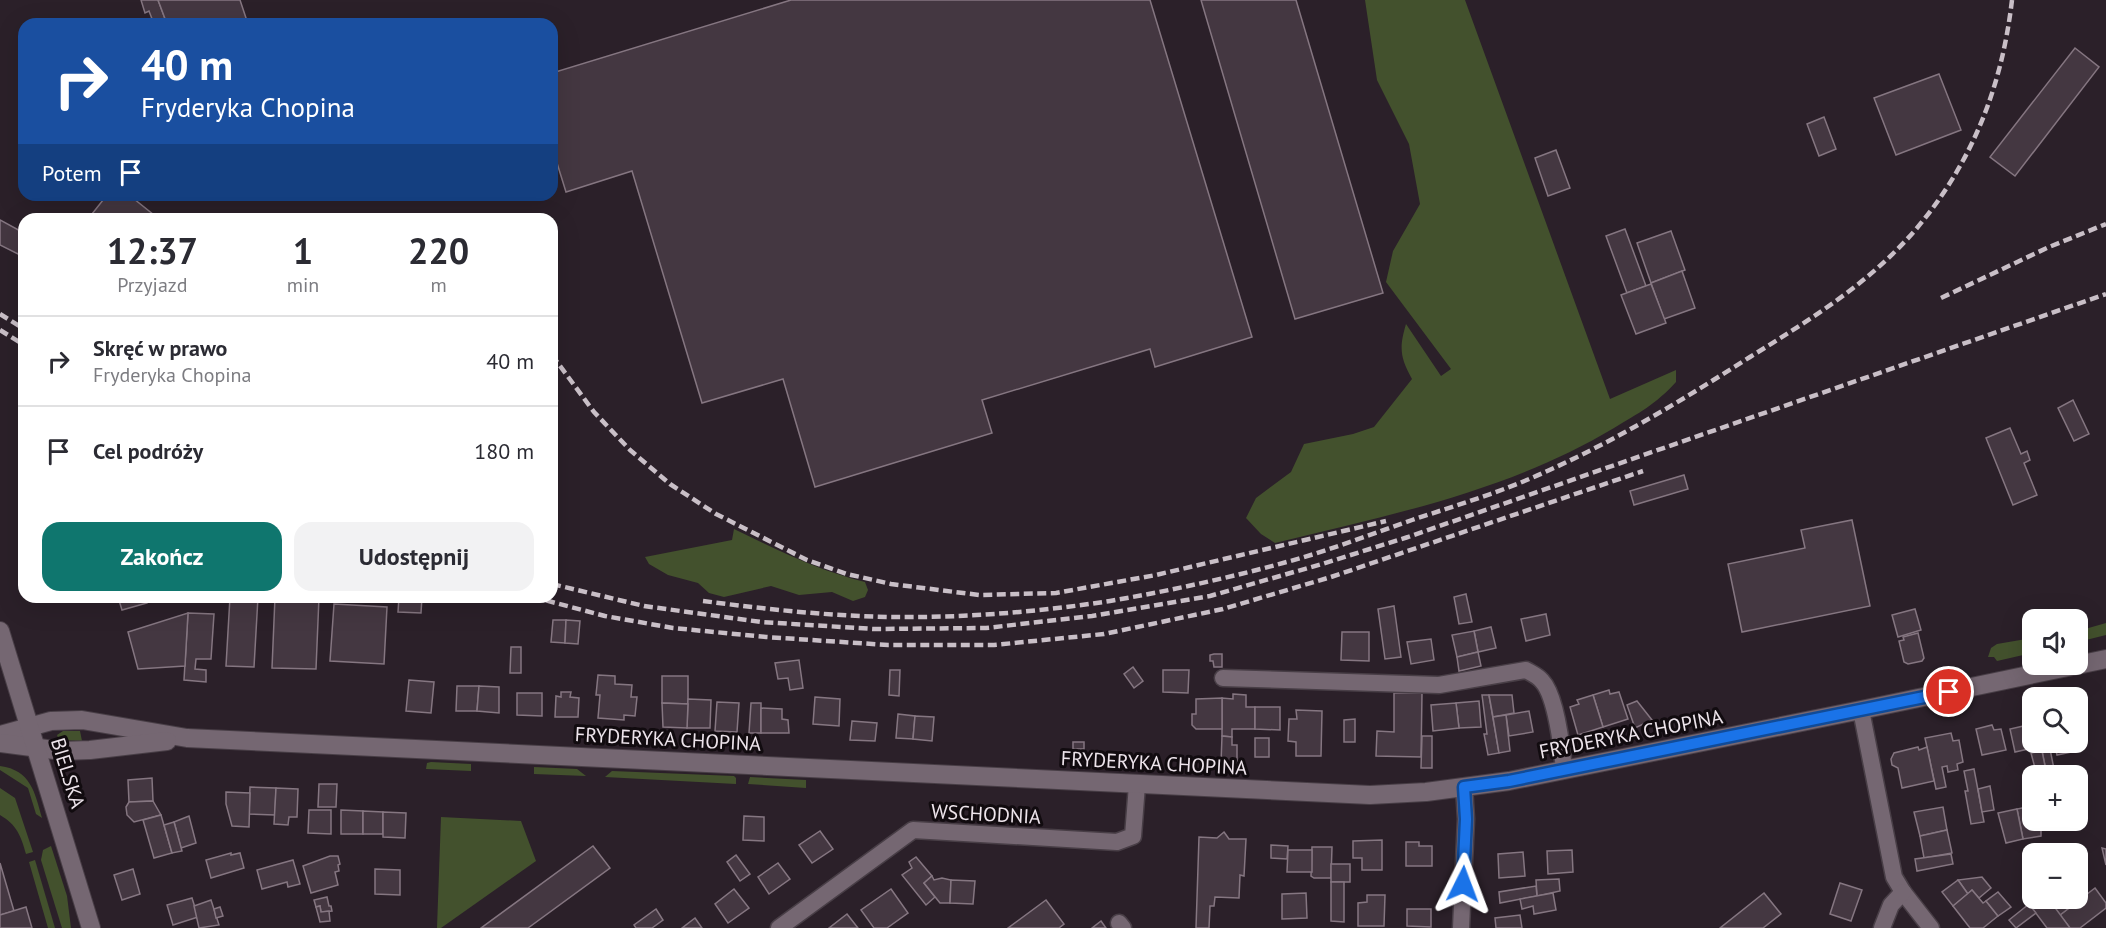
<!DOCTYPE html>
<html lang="pl">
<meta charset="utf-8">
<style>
body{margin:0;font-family:"PT Sans",sans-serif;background:#f2f2f3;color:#2b2b33;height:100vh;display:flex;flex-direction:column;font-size:22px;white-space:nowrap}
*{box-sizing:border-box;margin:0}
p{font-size:20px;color:#7c7c81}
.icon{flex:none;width:33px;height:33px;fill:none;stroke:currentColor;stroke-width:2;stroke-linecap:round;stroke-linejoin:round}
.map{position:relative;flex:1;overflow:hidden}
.sheet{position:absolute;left:18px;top:213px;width:540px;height:390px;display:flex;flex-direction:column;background:#fff;border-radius:18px;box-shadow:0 6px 24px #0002}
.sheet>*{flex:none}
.guide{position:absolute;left:18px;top:18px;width:540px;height:183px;border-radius:18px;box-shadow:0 6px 24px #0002;background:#1a4fa0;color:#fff;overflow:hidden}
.fabs{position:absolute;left:2022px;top:609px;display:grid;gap:12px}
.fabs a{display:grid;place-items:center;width:66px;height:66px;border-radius:12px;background:#fff;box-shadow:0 6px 24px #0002;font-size:30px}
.pin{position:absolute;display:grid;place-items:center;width:51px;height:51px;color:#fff;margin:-26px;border:3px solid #fff;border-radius:50%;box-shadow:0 2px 6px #0007}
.me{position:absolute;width:66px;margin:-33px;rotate:3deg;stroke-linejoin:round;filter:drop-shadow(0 0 4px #0008)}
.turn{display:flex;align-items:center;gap:21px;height:126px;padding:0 24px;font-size:27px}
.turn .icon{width:78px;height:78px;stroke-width:2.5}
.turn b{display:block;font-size:42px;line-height:51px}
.then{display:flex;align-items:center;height:57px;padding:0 24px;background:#0003;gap:12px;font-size:22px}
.eta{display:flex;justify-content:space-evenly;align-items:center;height:102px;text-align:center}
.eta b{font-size:36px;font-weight:600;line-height:42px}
.cta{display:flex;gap:12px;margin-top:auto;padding:12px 24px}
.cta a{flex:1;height:69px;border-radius:18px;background:#0f766e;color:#fff;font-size:24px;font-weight:600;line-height:69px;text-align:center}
.cta a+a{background:#f2f2f3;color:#2b2b33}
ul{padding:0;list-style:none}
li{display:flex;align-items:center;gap:18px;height:90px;padding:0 24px;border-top:2px solid #e1e1e2}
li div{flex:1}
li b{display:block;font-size:22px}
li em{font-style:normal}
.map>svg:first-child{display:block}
</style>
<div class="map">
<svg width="2106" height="928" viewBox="0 0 2106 928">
<rect width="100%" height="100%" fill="#2b2029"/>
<g fill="#43512d">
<path d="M1365,0h100l145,399 66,-29v12c-20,22 -37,31 -62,46 -103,62 -223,87 -339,115l-14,-9 -15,-16 10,-20 35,-26 13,-28 49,-10 21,-7 38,-48c-12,-22 -13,-31 -6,-55l35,52 10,-7 -65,-87 7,-31 27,-47 -11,-60 -32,-64z"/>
<path d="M734,529c43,21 85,42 131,53l3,8 -3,7 -12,4 -21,-9 -33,3 -28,-9 -47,11 -15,-4 -11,-10 -30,-8 -19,-11 -4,-7 87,-17z"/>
<polygon points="2106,623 2106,635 2078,642 2078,631"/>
<polygon points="2032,638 2032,653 1997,661 1994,657 1988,657 1991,648 1997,644"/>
<polygon points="63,731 80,731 82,741 59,740 57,735"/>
<polygon points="431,762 471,764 471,771 426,769 427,763"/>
<path d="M0,766c31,4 35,27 42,52l-6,-4 -8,-26 -28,-18z"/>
<polygon points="534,767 577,769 586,776 534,774"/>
<polygon points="612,771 734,776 736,778 736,784 605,777"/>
<polygon points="750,777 806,780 806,788 748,784"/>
<path d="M0,788l15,10 18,54 -7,2c-5,-18 -9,-29 -26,-39z"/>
<polygon points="441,817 521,821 536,861 441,928 437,928"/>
<polygon points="51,846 67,896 71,928 62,928 41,860 43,850"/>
<polygon points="35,860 55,928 48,928 29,862"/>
</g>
<g fill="#443741" stroke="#857681" stroke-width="1.5">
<polygon points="141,0 158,0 167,24 154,24 149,11 145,13"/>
<polygon points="158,0 240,0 248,24 167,24"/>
<polygon points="791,0 1150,0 1252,337 1155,367 1150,349 982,400 992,433 815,487 783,379 702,403 632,171 566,192 552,147 552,73"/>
<polygon points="1201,0 1296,0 1383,293 1295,319"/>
<polygon points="2075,48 2099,67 2015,176 1990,157"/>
<polygon points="1939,74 1961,130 1896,155 1874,98"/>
<polygon points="1824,117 1836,149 1819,156 1807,124"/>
<polygon points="1556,150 1570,188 1548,196 1535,158"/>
<polygon points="107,195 129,195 159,219 88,219"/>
<polygon points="0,220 24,233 24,242 18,254 0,245"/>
<polygon points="1625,229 1646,286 1627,293 1606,236"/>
<polygon points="1671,231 1685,270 1651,283 1637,243"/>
<polygon points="1682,271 1695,308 1664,319 1651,283"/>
<polygon points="1651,284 1666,323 1636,334 1621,295"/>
<polygon points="2073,400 2089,434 2074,441 2058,408"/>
<polygon points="2010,428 2021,454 2027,451 2030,460 2024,463 2037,495 2013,505 1986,438"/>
<polygon points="1684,475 1688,489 1634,505 1630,491"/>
<polygon points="1852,520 1870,606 1742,632 1728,564 1805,548 1801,530"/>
<polygon points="1466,594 1472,622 1459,624 1454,597"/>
<polygon points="118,597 146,597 147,603 122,610"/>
<polygon points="230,597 258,597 254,667 226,666"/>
<polygon points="275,597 319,597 316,669 272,668"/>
<polygon points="399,597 422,597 421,613 398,612"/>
<polygon points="334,604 387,607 384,664 330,661"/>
<polygon points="1394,606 1401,657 1385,659 1378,609"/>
<polygon points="1915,609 1921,630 1898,637 1892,615"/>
<polygon points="188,613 214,614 211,659 196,659 195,669 206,670 206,682 184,680"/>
<polygon points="188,613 185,666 138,669 128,632"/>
<polygon points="1546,614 1550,635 1526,641 1521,619"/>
<polygon points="553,620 566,620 565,643 551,642"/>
<polygon points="566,620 580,621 578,644 565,643"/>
<polygon points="1491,627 1496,648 1478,652 1474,631"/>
<polygon points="1474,631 1478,652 1457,657 1452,635"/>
<polygon points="1342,632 1369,632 1369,661 1341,660"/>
<polygon points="1918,633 1924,658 1922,661 1908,664 1904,662 1899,641 1904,640 1903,637"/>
<polygon points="1431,639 1434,660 1411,664 1407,642"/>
<polygon points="511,647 521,647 521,673 510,673"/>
<polygon points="1478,652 1481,666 1459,671 1457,657"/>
<polygon points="1214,654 1222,654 1222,667 1214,667 1213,661 1210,661 1210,655"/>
<polygon points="799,660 803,688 790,690 788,678 778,679 775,663"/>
<polygon points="1133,667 1143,681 1134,688 1124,674"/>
<polygon points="890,670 900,670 899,696 889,695"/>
<polygon points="1163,670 1189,670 1188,693 1163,692"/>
<polygon points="598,675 615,676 615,684 632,685 631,697 637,697 635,716 624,715 624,720 598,718 600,695 596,695"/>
<polygon points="662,676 688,676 688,704 662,703"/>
<polygon points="409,680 434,682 431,713 406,711"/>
<polygon points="457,686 479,686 477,711 456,711"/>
<polygon points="479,686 499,687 499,713 477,711"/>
<polygon points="1609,690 1610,694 1619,692 1628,719 1603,727 1593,695"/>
<polygon points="561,692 571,692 570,697 579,698 578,717 555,717 556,696 561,697"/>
<polygon points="517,693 542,693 542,716 517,715"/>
<polygon points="1394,693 1422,693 1421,757 1376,756 1377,731 1394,732"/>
<polygon points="1233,694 1246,695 1246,707 1255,707 1255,729 1232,729 1232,737 1222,736 1222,698 1233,699"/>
<polygon points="1482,695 1489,695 1499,753 1488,755 1484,734 1487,734"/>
<polygon points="1489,695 1512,695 1514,713 1493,717"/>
<polygon points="1593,695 1603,727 1578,735 1570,707 1579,704 1577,700"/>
<polygon points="815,697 840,699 839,726 813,724"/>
<polygon points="1222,698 1222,729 1196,729 1192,725 1192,714 1196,714 1196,699"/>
<polygon points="688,699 711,700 710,728 687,728"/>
<polygon points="1479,701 1481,727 1459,728 1456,703"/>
<polygon points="1637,701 1652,720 1635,728 1627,705"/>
<polygon points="717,702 739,703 737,732 715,731"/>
<polygon points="662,703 688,704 687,728 663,727"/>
<polygon points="751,703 761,703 761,733 749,733"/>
<polygon points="1456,703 1459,728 1433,731 1431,705"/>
<polygon points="1255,707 1280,707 1280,730 1255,729"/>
<polygon points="761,708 782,709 782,719 788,720 789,733 761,733"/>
<polygon points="1296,710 1322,711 1321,756 1296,756 1296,742 1288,741 1289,719 1297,719"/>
<polygon points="1529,711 1533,732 1509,736 1506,715"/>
<polygon points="898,714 915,716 913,739 896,738"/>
<polygon points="1506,715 1510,751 1499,753 1493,717"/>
<polygon points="915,716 934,717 932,741 913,739"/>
<polygon points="1355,719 1355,742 1344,742 1344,720"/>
<polygon points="852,721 877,723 875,741 850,740"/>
<polygon points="1992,725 1994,730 2001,729 2006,750 1982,755 1976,729"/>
<polygon points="2028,725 2033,748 2015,752 2010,729"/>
<polygon points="1951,733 1953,741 1959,740 1963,762 1957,764 1958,770 1948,772 1947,766 1942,767 1946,787 1936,789 1925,738"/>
<polygon points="1222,736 1232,737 1232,745 1237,745 1237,763 1221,763"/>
<polygon points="1422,736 1432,736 1432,768 1421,768"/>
<polygon points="2078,736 2081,750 2057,755 2054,742 2078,742"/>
<rect x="1255" y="738" width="14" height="19"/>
<rect x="1073" y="742" width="11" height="7"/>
<polygon points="1918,747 1919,750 1927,747 1934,781 1902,788 1898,768 1892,765 1891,759 1894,753"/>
<polygon points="2050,749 2054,769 2046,770 2042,751"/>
<polygon points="2042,751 2047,776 2032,776 2032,778 2030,769 2035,768 2031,753"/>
<polygon points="1974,769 1984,822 1971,824 1965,791 1968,791 1964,771"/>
<polygon points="152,778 153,801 129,802 128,780"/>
<polygon points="319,784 337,784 336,807 318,807"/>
<polygon points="1990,786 1994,810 1982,812 1978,789"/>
<polygon points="250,787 276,788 275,815 249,814"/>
<polygon points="276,788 298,789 297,817 289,817 288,825 274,824"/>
<polygon points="226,792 250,793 249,827 232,826 226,804"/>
<polygon points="153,801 161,815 134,822 127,815 126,807 129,802"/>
<polygon points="2032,806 2032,820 2041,820 2041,836 2023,839 2017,809"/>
<polygon points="1943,807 1947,830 1920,836 1914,812"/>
<polygon points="2017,809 2023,839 2006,843 1998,813"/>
<polygon points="309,810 331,810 331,834 308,833"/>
<polygon points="341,810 363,811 363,834 341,834"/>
<polygon points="363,811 383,812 383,834 363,834"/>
<polygon points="383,812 406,813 405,838 383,837"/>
<polygon points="161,815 172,853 154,858 143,820"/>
<polygon points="189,816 196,843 181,848 174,822"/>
<polygon points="744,816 764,817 764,841 743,840"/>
<polygon points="174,822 182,851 172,853 164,825"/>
<polygon points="1947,830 1952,853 1924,858 1920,836"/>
<polygon points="820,831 833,849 812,863 799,845"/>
<polygon points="1224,832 1229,839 1246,839 1244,876 1240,875 1239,898 1215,897 1214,906 1210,906 1209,928 1196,928 1199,837 1217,838"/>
<polygon points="1382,840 1382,870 1362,870 1362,858 1353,858 1353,841"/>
<polygon points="1406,842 1419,842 1419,846 1432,846 1432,866 1406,866"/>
<polygon points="1271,845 1288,846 1287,859 1271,858"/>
<polygon points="593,846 610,868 528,928 481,928"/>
<polygon points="1312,847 1332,847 1331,878 1314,878 1311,876"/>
<polygon points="2102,848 2106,849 2106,865"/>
<polygon points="1288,850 1312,850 1312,872 1287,872"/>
<polygon points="1572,850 1573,872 1548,874 1547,851"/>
<polygon points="1523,852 1525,876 1499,878 1498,854"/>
<polygon points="231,853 231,855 240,853 244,868 211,878 206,860"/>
<polygon points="1951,854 1953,864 1917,871 1915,859"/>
<polygon points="736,855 750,874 740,881 727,862"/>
<polygon points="330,856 338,856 340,864 338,865 339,871 335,872 338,885 311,893 303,866"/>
<polygon points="916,857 932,876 924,883 935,897 926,905 902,875 912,868 909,862"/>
<polygon points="293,860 300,884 288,887 287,882 262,889 257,870"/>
<polygon points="0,863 14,911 0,915"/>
<polygon points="778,863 790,879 769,894 758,877"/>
<rect x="1331" y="864" width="19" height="18"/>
<polygon points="133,869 140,894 122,900 114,875"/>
<polygon points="375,869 400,870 400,895 375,894"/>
<polygon points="932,876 934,880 942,878 951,880 950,903 940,903 924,883"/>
<polygon points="1982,877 1991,888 1979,898 1972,890 1968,894 1958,880"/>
<polygon points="1559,879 1560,891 1537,896 1536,880"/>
<polygon points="951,880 975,881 973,904 950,903"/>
<polygon points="1958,880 1968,894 1953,906 1942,892"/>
<polygon points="1331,882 1344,882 1344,922 1331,921"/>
<polygon points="1840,883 1862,890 1851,921 1830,914"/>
<polygon points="1536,886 1537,896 1500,903 1499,892"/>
<polygon points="2095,888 2106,903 2106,908 2080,928 2070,928 2060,915"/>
<polygon points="734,889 749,908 728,923 715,904"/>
<polygon points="891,889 908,913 887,928 874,928 861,910"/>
<polygon points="1972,890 1983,903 1986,901 1998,916 1983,928 1970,928 1953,906"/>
<polygon points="1998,892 2011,907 1998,916 1986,901"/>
<polygon points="2078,892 2082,898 2060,915 2049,901 2052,898 2078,898"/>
<polygon points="1306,893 1307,918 1282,919 1282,894"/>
<polygon points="1553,893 1556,910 1534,914 1533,906 1522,909 1520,899"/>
<polygon points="1764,893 1781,914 1763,928 1720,928"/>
<polygon points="1367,895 1385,895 1384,926 1358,926 1358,903 1367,902"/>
<polygon points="327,897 329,906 331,906 332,911 321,912 320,906 316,907 314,900"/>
<polygon points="192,898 198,917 173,925 167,905"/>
<polygon points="2036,898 2048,898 2070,928 2047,928 2029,904"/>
<polygon points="211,900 219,925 199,928 194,906"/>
<polygon points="1046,900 1064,924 1059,928 1008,928"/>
<polygon points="2029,904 2036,913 2016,928 2009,920"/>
<polygon points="320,906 321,912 329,911 330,921 320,922 316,907"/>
<polygon points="26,907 32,928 0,928 0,915"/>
<polygon points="220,907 223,916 216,918 214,909"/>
<polygon points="656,909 663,920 652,928 636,928 634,925"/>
<polygon points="1407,909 1431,909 1431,927 1407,926"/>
<polygon points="847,914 858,928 829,928"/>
<polygon points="1520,915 1522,928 1496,928 1495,918"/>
<polygon points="695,918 702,928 682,928"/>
<polygon points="1101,921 1106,928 1092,928"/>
</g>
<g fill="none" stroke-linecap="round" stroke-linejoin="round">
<defs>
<g id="minor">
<path d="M1223,678l216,7 87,-15c5,3 12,6 16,11 14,15 20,67 22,89"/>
<polyline points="1861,710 1894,877 1903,892 1931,928"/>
<polyline points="1119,923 1123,928"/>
<polyline points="779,928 913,830 1117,842 1133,836 1137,785"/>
<polyline points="1461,928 1466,819 1464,787"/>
<polyline points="1882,928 1891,905 1903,892"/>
</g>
<g id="tertiary">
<polyline points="0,735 51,721 82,720 187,738 1370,795 1426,792 1509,781 1861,710 2106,659"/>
<polyline points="0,743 62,751 90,750 167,741"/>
</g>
<polyline id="secondary" points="0,631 91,928"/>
</defs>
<use href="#minor" stroke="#483e46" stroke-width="19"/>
<use href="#tertiary" stroke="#483e46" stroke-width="20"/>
<use href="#secondary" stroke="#483e46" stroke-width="20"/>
<use href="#minor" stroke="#756772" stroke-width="16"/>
<use href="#tertiary" stroke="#756772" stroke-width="18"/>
<use href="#secondary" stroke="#756772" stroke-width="18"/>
<g stroke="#c9bfc7" stroke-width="4.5" stroke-dasharray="9 4.5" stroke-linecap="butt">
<polyline points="1941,298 2049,247 2106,224"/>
<polyline points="0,314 24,329"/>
<polyline points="0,330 24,345"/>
<polyline points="552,355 594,412 630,450 670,484 716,514 807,560 847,574 891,584 979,595 1056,593 1156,575 1386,521"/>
<polyline points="552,584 644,606 761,622 874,629 986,628 1092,616 1210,596 1322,564 1408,537 2106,294"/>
<polyline points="533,597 605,616 673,628 766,637 888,645 994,645 1104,634 1223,609 1331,577 1643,471"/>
<path d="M703,601c62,8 125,15 188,16 72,1 147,-5 219,-16 64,-11 128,-25 191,-43 37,-11 74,-25 111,-38 45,-15 90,-28 133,-48 72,-32 139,-73 205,-115 61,-38 120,-74 167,-129 56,-67 85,-142 95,-228"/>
</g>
</g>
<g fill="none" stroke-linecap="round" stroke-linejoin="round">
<defs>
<polyline id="route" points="1463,884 1466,819 1464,787 1509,781 1949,692"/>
</defs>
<use href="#route" stroke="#114b97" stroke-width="15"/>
<use href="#route" stroke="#1a73e8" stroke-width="10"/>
</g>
<g text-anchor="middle" stroke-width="6" stroke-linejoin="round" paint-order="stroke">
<g font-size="20" fill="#ede4eb" stroke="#110b0f">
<text transform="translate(1631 734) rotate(-11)" y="7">FRYDERYKA CHOPINA</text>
<text transform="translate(668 739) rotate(3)" y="7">FRYDERYKA CHOPINA</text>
<text transform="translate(1154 763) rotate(3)" y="7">FRYDERYKA CHOPINA</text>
<text transform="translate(68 773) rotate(73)" y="7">BIELSKA</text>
<text transform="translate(986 814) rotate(3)" y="7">WSCHODNIA</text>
</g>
</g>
</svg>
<div class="fabs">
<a><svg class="icon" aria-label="sound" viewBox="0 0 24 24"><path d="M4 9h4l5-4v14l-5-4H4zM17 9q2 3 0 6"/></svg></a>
<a><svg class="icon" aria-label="search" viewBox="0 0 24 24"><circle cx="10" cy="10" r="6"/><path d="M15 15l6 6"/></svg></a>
<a>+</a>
<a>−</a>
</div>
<div class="pin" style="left:1949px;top:692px;background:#d93025"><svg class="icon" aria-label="arrive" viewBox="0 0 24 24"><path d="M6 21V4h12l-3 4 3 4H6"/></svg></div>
<svg class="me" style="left:1463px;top:884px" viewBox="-20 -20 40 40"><path d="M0-17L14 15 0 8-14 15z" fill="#1a73e8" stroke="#fff" stroke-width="4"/></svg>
<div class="guide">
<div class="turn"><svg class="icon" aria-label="right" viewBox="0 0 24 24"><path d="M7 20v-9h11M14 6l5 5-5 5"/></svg><div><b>40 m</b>Fryderyka Chopina</div></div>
<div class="then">Potem<svg class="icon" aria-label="arrive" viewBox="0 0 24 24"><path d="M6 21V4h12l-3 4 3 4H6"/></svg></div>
</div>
<section class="sheet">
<div class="eta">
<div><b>12:37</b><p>Przyjazd</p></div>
<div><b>1</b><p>min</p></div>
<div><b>220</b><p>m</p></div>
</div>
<ul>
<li><svg class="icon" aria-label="right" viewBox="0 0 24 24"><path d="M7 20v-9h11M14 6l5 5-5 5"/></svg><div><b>Skręć w prawo</b><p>Fryderyka Chopina</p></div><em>40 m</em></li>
<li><svg class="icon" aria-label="arrive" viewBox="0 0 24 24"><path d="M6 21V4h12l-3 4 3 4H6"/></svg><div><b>Cel podróży</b></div><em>180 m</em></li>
</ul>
<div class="cta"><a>Zakończ</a><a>Udostępnij</a></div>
</section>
</div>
